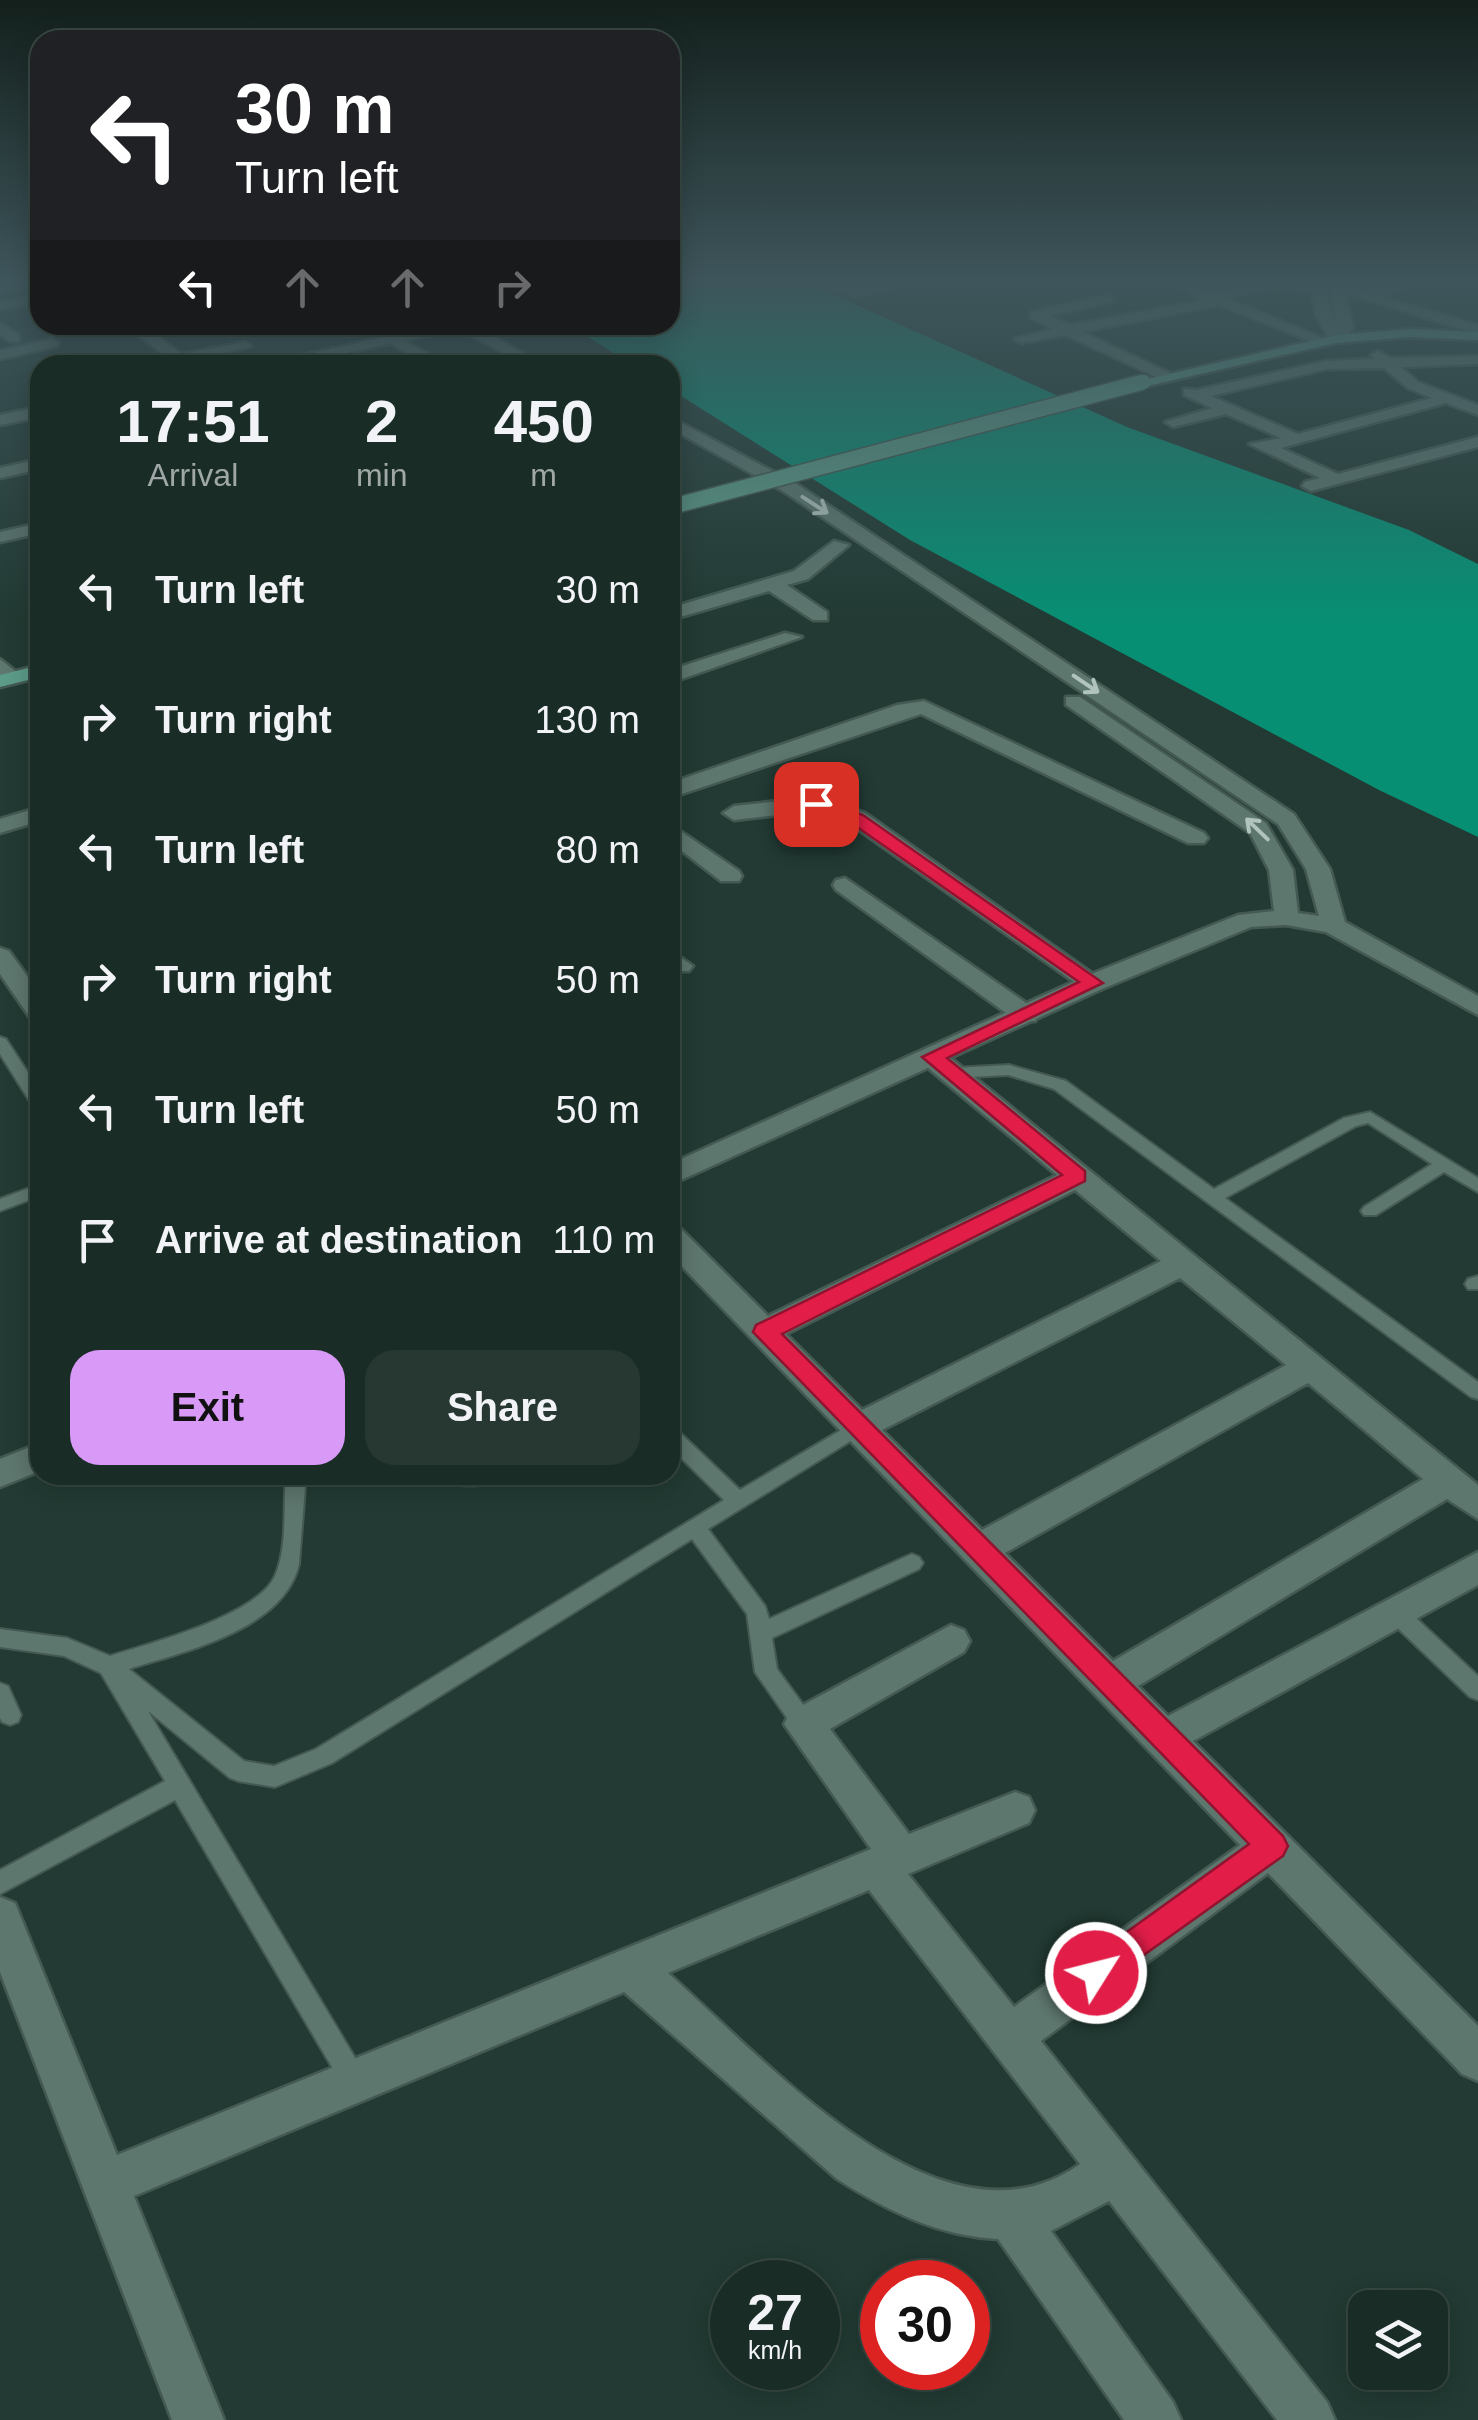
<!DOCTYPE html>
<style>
body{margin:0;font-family:Arial,sans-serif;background:#273832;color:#f1f3f6;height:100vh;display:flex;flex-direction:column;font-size:38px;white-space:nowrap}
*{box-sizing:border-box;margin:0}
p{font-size:32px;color:#9fa7a7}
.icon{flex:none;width:55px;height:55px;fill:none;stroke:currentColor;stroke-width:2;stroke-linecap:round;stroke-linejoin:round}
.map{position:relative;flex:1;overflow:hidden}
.panel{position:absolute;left:30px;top:355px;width:650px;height:1130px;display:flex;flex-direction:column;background:#1a2c26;border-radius:30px;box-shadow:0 5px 25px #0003,0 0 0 2px #384843}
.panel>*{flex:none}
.banner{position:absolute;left:30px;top:30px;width:650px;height:305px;border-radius:30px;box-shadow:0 5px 25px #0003,0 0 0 2px #384843;background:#202124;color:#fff;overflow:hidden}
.buttons{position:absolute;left:1348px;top:2290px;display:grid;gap:20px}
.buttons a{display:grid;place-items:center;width:100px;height:100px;border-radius:20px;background:#1a2c26;box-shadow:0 5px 25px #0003,0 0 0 2px #384843;font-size:50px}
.speed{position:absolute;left:710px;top:2260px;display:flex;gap:20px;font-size:50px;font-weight:700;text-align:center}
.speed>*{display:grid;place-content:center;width:130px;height:130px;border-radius:50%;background:#1a2c26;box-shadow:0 5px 25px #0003,0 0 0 2px #384843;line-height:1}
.speed small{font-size:25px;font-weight:400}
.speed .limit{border:15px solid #d22;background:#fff;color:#111}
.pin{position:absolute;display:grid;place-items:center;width:85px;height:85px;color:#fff;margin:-42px;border-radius:20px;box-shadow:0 5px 15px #0006}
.me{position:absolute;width:110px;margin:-55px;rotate:54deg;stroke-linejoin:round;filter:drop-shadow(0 0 8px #0008)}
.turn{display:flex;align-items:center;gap:35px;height:210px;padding:0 40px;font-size:45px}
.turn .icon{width:130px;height:130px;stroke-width:2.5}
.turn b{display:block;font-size:70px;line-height:85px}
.lanes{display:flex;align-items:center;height:95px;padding:0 40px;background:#0003;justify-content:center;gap:50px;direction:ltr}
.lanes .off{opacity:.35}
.eta{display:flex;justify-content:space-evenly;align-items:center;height:170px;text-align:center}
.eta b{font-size:60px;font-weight:600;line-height:70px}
.cta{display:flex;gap:20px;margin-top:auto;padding:20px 40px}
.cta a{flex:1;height:115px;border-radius:30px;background:#d99af7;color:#111;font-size:40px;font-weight:600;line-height:115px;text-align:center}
.cta a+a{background:#273832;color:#f1f3f6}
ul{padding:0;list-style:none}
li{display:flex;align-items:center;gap:30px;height:130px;padding:0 40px}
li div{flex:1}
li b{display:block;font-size:38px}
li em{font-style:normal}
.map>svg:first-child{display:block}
</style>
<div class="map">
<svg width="1478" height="2420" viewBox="0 0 1478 2420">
<rect width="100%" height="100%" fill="#223a33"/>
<polygon fill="#078f74" points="670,283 808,283 1127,427 1409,530 1478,564 1478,837 1379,790 910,540 670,389 670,365 633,365 569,325 670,325"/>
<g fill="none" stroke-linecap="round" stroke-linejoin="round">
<defs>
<g id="service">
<polygon points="0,1037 6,1039 40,1091 40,1109 34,1108 0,1054"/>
<polygon points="1009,1065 1066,1081 1214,1189 1344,1118 1370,1112 1478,1178 1478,1192 1444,1172 1376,1215 1364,1215 1361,1211 1364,1207 1432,1164 1368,1123 1356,1126 1225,1198 1478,1382 1478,1399 1471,1397 1054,1089 1008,1075 952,1078 944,1073 952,1068"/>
<polygon points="40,1184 40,1196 0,1211 0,1199"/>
<polygon points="1478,1276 1478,1289 1468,1289 1465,1284 1468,1279"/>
<path d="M858,1420l7,2 3,5 -3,5 -157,97 57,77 4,13 136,-62 7,-3 7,3 4,6 -4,6 -147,69 5,31 35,48 3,7 -3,7 -8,3 -8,-3 -41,-59 -8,-58 -55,-75 -360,224 -57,24 -37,-6 -8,-3 -82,-67 216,362 4,9 -4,9 -9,4 -9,-4 -171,-291 -175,94v-24l165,-89 -64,-108 -37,-17 -64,-9v-18l67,9 43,18c41,-13 147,-40 165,-80 13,-30 8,-70 11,-101h20l-7,89c-15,66 -114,87 -170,105l115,92 30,5 42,-17 408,-249 -54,-53v-20l7,3 63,60z"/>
<path d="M435,1475h71l-3,6c-23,6 -42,6 -65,0z"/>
<polygon points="1393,1601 1401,1604 1478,1676 1478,1700 1470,1697 1385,1616 1382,1610 1385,1604"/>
<polygon points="0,1683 8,1686 21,1715 18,1722 10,1725 2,1722 0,1718"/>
</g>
<g id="minor">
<polygon points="813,283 858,287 916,283 858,295"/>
<path d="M1168,283c17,0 33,10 48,9 38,-3 65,-13 106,-8l-5,7 -46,-4 -46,11 105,43 -12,3 -99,-39 -137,27 90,42 3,3 -8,5 -101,-47 -45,8 -7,-4 39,-10 -22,-11v-6l78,-18 5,7 -64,15 20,9 135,-25z"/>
<polygon points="1396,283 1421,283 1378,296 1478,325 1478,334 1330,288 1337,284 1363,291"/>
<polygon points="27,298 27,304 0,309 0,301"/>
<polygon points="0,323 19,335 19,341 9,341 0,334"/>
<polygon points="125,325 141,325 182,354 245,342 252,346 192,361 195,365 178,365"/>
<polygon points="393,335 444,362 446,365 428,365 388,342"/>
<polygon points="52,339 59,343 57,346 0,359 0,351"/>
<polygon points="332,348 360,365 343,365 325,352"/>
<path d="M1378,351l13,7 87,-2v8l-77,3 17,15 60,23v10l-32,-12 -165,45 57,26 140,-37v10l-167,44 -9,-5 3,-4 15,-4 -71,-34 32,-6 -55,-24 -53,13 -8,-5 47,-14 -28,-13v-6l13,1 129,-29 48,-2 -3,-4zM1384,368l24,20 24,10 -134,36 -87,-38 115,-27z"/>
<polygon points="40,459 40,469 0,478 0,468"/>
<polygon points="40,523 40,533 0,542 0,532"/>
<polygon points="834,541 849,545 808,579 787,585 827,612 827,620 813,620 769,591 670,620 670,608 794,571"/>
<polygon points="785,633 802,637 670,683 670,670"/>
<polygon points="0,659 19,674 19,682 5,682 0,677"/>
<polygon points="924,701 1204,833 1208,838 1204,843 1188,843 921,714 670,798 670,783 897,705"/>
<polygon points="815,797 865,813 1106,983 1102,989 1084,989 849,823 813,811 734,820 723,813 734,806"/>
<polygon points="40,807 40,821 0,833 0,819"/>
<polygon points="670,824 739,871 742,876 739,881 721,881 670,842"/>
<polygon points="845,878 1035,1009 1039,1015 1035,1021 1017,1021 836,890 833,885 836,880"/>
<polygon points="670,950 693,966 689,971 670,971"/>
<path d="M932,1049l10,2 536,434v34l-31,-20 -309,187 30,30 310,-164v33l-285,156 285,285v55l-16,-7 -194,-201 -227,168 286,361 8,18h-58l-168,-219 -58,30 122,171 8,18h-57l-126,-181c-60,-3 -110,-28 -161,-60l-213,-187 -490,204 90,224h-52l-172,-448v-75l15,6 102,252 754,-306 -87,-125 6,-12 161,-87 13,5 6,11 -6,11 -134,77 79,105 106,-42 14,5 6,13 -6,13 -121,51 106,133 226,-162 -570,-591v-28l11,3 87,87 289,-141 -135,-112 -4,-6 4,-6zM1075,1190l86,71 -299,149 -76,-76zM1180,1278l106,87 -304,165 -100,-100zM1308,1383l115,96 -310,182 -108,-108zM869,1890l211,274c-138,98 -314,-104 -412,-191z"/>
</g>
<g id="tertiary">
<polygon points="40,283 0,293 0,285"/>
<polygon points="1310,283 1324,283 1338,329 1328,283 1342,283 1353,328 1341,342 1331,342 1316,315"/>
<polygon points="439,325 473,325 544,365 526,365 459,329 289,365 260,365"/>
<polygon points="40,407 40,417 0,425 0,415"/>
<polygon points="670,417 795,483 1294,814 1330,869 1345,922 1478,996 1478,1015 1326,932 1286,925 1251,927 1102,989 670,1185 670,1164 1084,977 1238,915 1274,911 1269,870 1250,833 1066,705 1066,697 1080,697 1266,823 1293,870 1298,913 1319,916 1306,869 1278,824 783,491 670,428"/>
<polygon points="0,948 9,951 40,994 40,1021 31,1019 0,974"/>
<polygon points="40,1443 40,1471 0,1487 0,1459"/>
</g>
<g id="primary">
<polygon points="1410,329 1478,332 1478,340 1410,337 1336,343 1143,387 1135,382 1336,335"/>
<polygon points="40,665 40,677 0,687 0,675"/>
</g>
</defs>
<use href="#service" stroke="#435952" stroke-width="4"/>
<use href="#minor" stroke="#435952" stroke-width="5"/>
<use href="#tertiary" stroke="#435952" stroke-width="5"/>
<use href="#primary" stroke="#435952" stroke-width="5"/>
<use href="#service" fill="#5d766e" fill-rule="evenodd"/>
<use href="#minor" fill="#5d766e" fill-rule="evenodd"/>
<use href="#tertiary" fill="#5d766e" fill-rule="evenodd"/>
<use href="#primary" fill="#5c9b88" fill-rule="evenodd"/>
<defs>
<polyline id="primary-bridge" points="670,507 1143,382"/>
</defs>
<use href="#primary-bridge" stroke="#435952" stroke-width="18" stroke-linecap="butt"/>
<use href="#primary-bridge" stroke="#5c9b88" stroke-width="15"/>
</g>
<defs><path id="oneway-shaft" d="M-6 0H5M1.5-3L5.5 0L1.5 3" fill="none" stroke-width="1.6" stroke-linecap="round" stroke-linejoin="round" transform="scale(2.5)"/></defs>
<g stroke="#b1c3bd">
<use href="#oneway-shaft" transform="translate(815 505) rotate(33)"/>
<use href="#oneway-shaft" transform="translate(1086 684) rotate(34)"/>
<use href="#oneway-shaft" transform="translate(1257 829) rotate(-136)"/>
</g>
<linearGradient id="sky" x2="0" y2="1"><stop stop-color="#13201c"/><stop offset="0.45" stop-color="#3e555b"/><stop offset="1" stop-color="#3e555b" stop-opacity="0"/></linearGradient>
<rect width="1478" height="622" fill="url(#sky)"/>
<polygon fill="#e11d48" stroke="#92132f" stroke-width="2.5" points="816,798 863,815 1103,983 947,1058 1085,1171 1085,1181 782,1334 1283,1836 1288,1846 1283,1856 1096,1989 1085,1985 1080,1973 1085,1962 1249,1844 753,1332 756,1325 1062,1175 922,1057 1079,982 850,822 809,807 809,800"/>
</svg>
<div class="buttons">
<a><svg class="icon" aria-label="layers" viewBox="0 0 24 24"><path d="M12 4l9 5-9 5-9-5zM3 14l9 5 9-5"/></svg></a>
</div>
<div class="speed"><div>27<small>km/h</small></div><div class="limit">30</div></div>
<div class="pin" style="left:816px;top:804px;background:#d93025"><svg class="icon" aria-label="arrive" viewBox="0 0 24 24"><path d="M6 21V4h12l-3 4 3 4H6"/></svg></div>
<svg class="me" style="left:1096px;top:1973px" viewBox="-20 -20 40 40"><circle r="17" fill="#e11d48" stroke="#fff" stroke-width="3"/><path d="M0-11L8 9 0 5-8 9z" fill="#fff"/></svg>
<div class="banner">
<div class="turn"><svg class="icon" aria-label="left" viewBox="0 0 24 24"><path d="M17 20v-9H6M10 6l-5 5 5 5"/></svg><div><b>30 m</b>Turn left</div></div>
<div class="lanes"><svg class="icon" aria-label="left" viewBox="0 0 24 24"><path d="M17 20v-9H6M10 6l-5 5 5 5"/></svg><svg class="icon off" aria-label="ahead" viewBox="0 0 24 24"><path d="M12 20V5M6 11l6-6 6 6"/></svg><svg class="icon off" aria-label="ahead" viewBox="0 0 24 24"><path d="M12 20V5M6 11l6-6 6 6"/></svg><svg class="icon off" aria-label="right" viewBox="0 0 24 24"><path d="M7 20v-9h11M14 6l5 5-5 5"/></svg></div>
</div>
<section class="panel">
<div class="eta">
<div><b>17:51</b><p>Arrival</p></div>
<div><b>2</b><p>min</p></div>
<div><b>450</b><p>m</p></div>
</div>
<ul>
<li><svg class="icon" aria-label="left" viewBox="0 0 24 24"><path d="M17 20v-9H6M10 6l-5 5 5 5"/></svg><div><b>Turn left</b></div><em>30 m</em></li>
<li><svg class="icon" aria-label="right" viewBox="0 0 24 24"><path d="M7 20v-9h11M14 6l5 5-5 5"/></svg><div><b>Turn right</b></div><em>130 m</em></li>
<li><svg class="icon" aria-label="left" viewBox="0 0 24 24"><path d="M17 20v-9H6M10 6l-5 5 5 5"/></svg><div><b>Turn left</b></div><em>80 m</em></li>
<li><svg class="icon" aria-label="right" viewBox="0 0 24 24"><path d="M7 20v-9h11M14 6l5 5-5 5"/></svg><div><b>Turn right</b></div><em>50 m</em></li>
<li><svg class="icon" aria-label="left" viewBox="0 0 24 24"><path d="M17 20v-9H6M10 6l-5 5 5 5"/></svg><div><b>Turn left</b></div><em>50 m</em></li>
<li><svg class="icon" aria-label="arrive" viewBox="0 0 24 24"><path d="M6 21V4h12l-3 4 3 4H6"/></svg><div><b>Arrive at destination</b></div><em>110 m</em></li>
</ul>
<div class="cta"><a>Exit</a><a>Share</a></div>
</section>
</div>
